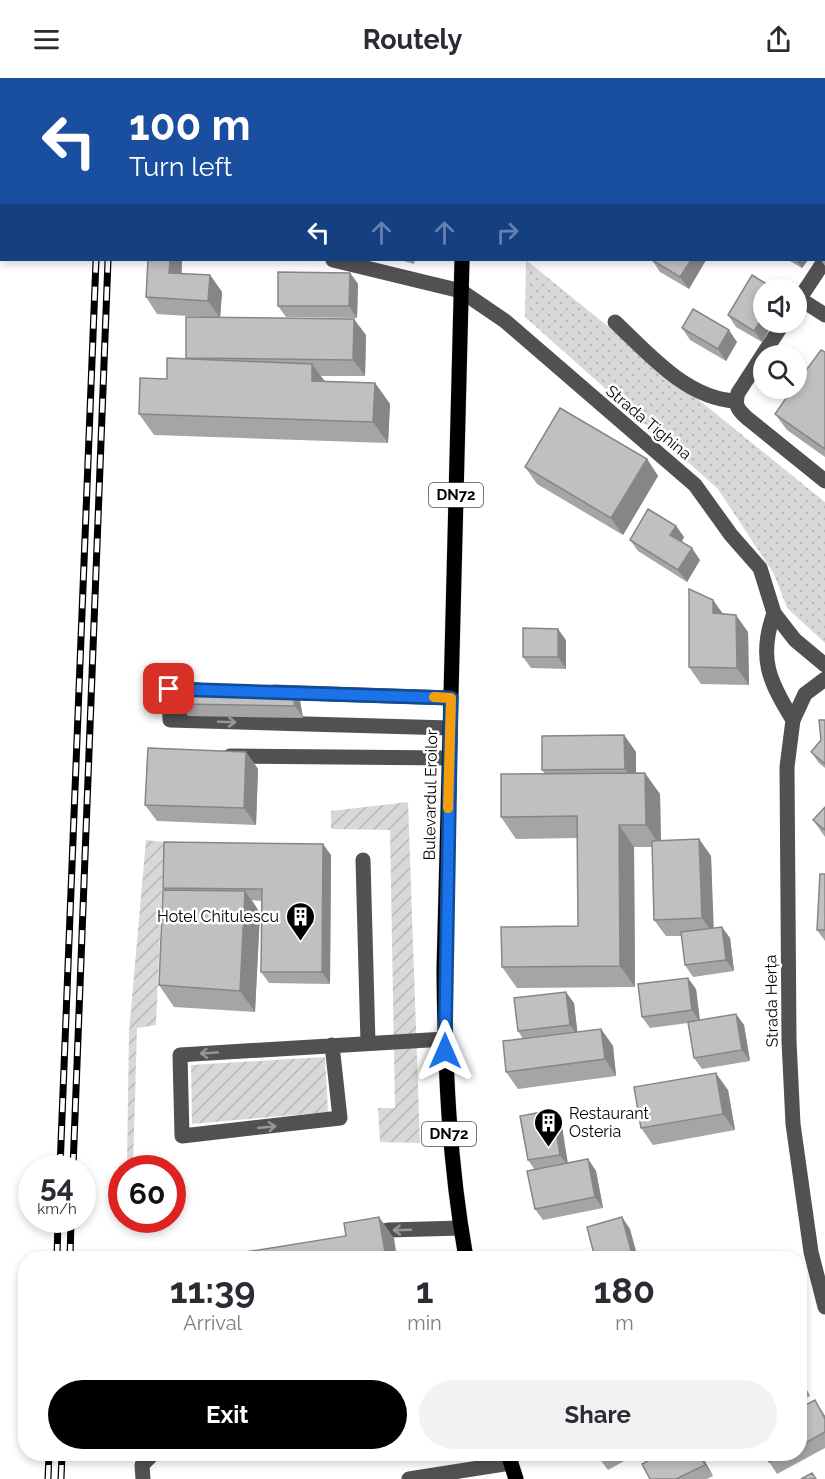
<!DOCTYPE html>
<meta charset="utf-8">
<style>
body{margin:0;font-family:Raleway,sans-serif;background:#f2f2f3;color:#2b2b33;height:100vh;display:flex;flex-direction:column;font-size:22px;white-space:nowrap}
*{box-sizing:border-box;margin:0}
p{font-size:20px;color:#7c7c81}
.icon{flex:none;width:33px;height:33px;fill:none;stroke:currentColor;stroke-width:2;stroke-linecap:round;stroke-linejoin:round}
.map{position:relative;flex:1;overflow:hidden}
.panel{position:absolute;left:18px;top:1173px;width:789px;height:210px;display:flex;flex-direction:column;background:#fff;border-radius:24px;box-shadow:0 3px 9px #0003}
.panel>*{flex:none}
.top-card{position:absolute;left:0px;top:0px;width:825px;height:183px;box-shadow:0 3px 9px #0003;background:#1a4fa0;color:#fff;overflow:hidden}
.tools{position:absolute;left:753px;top:201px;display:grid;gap:12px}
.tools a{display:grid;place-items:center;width:54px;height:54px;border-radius:50%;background:#fff;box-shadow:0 3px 9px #0003;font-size:30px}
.speed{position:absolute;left:18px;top:1077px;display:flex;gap:12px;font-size:30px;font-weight:700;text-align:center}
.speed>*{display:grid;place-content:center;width:78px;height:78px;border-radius:50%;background:#fff;box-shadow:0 3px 9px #0003;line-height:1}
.speed small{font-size:15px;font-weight:400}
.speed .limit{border:9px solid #d22;background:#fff;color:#111}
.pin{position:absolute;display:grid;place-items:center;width:51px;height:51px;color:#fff;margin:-26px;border-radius:12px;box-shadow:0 3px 9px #0006}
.me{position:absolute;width:66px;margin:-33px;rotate:0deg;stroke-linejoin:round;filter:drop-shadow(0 0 4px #0008)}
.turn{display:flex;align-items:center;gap:21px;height:126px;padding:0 30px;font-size:27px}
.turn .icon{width:78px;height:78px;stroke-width:2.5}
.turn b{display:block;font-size:42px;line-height:51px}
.lanes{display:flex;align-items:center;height:57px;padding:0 30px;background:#0003;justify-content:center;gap:30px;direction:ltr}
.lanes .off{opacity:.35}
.eta{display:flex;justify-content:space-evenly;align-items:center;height:102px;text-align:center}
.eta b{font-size:36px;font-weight:700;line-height:42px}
.primary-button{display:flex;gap:12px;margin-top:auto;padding:12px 30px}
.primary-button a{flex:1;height:69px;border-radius:36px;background:#000;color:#fff;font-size:24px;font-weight:700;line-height:69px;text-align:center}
.primary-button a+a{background:#f2f2f3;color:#2b2b33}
header{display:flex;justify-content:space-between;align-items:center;height:78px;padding:0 30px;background:#fff;font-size:27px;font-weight:700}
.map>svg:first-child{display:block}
</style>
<header><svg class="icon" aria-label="menu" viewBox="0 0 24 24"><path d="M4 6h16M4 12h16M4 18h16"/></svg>Routely<svg class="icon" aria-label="share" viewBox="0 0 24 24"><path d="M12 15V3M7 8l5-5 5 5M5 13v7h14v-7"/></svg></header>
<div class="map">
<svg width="825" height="1401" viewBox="0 0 825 1401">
<defs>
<pattern id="grass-dots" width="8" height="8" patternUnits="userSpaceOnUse" patternTransform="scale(1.5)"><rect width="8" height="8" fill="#d8d8d8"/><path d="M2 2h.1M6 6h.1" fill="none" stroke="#b8b8b8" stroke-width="1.8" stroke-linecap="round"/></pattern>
<pattern id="garden-furrows" width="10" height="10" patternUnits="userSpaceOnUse" patternTransform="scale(1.5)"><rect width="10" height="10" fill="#d8d8d8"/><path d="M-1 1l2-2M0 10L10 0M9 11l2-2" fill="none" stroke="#b8b8b8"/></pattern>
</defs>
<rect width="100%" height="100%" fill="#fff"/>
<polygon fill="url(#grass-dots)" points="526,182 825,424 825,565 787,530 774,496 718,411 525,239"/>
<g fill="url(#garden-furrows)">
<polygon points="408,724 420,1065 380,1064 378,1030 395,1030 390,752 331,751 331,733"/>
<polygon points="146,762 164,764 156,947 137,950 133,1090 127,1090 129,954"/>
<polygon points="325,979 328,1034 192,1046 191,987"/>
</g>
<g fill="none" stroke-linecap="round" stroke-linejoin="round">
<defs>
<g id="major">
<polyline points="468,2 468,0"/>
<path d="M462,182l-18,711c1,97 5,192 22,287"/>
<polyline points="508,1376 516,1401"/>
</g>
</defs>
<use href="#major" stroke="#dbdbdb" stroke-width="16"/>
<g stroke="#515151" stroke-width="15">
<polyline points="671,0 676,2"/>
<polyline points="46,2 49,0"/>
<polyline points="687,2 688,0"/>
<polyline points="778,2 779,0"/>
<polyline points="0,4 2,4"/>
<polyline points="824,68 825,69"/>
<polyline points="333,182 461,213 505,243 695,407 731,457 760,490 774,535 795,562 825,587"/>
<polyline points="800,221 825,237"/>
<polyline points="796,226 825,182"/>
<path d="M615,244c34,32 71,76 120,79"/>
<path d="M784,244l-46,71c-4,12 0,17 9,25l78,63"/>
<path d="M774,535c-16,45 -5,68 19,107"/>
<polyline points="825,601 805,616 793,642 787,689 789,963 793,1046 811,1174 825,1229"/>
<polyline points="199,612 169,611 170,642 450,650"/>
<polyline points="274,614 451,620"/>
<polyline points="230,678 449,680"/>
<polyline points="363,782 368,965"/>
<path d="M332,967l8,73 -158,18 -2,-81c88,-6 176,-11 265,-16"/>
<polyline points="368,1157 388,1152 461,1150"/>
<polyline points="143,1401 142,1387 153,1376"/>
<polyline points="409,1401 511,1385"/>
</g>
<use href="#major" stroke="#000" stroke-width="15"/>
<defs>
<g id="rail">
<polyline points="102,2 102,0"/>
<polyline points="114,2 114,0"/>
<polyline points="60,1090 96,182"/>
<polyline points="73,1090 108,182"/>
<polyline points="57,1180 58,1142"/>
<polyline points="70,1180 71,1142"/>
<polyline points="48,1401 49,1376"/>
<polyline points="61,1401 62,1376"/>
</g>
</defs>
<use href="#rail" stroke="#000" stroke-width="7"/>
<use href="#rail" stroke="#fff" stroke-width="4.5" stroke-dasharray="14" stroke-linecap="butt"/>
</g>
<g fill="#a5a5a5">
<polygon points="360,0 416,0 416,2 361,2"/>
<polygon points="816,0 825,0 825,4 824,3 824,2 820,2"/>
<polygon points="825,155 825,188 821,182 824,182 824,157"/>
<polygon points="148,182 182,182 182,196 210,197 222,214 220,240 366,257 365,298 321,298 325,303 375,305 390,326 388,365 154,357 139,336 167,301 187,281 186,280 219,240 157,236 146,219"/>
<polygon points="400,182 415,182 414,186"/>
<polygon points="652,182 706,182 689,211 660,194"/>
<polygon points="788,182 808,182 802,190"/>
<polygon points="350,195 358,206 357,240 286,239 278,228"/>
<polygon points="752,197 762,264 736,249 728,237"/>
<polygon points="682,250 737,264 726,283 690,262"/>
<polygon points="825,274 825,379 787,352 775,336"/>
<polygon points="647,381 658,398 623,457 537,406 525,389"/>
<polygon points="676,448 684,459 682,464 700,482 687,504 638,473 630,462"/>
<polygon points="713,522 723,536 748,554 749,607 701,606 689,589"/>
<polygon points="566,562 566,591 531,590 523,579"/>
<polygon points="300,623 303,640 188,638 180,626"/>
<polygon points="825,642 825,690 819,685 811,674 821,662"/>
<polygon points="624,657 636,674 636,695 660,716 661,763 699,761 711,778 713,850 730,860 734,893 693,899 685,887 681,858 666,858 654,842 652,769 634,769 635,909 517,910 502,889 578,848 578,760 516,761 501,739 545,696 542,692"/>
<polygon points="246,674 258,691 256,747 157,743 145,727"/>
<polygon points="825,729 825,759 813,742"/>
<polygon points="331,777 330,906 269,905 261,894 261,823 252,822 260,835 255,934 174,929 159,907 164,812 163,810"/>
<polygon points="825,796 825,863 817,852"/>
<polygon points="696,911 700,942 736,936 744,947 750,983 702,991 694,980 688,945 650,950 642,939"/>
<polygon points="574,925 577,954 601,951 613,968 616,998 518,1011 506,994 523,961 518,953"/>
<polygon points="728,1012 735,1052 653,1067 641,1050"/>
<polygon points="553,1032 561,1043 568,1085 588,1081 596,1093 603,1130 543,1142 535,1131 535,1092 528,1082"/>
<polygon points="800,1299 810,1318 800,1324"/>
<polygon points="815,1322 825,1338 825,1370 777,1396 764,1376 800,1376 800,1330"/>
<polygon points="596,1376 637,1376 608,1392"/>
<polygon points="658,1376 701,1376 713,1398 707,1401 650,1401 659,1377"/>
</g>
<g fill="#868686">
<polygon points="403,0 416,0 416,2 404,2"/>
<polygon points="825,112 825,137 824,140 824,114"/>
<polygon points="170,182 182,182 180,211 169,195"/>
<polygon points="691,182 706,182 689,211 680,199"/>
<polygon points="796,182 808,182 802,190"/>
<polygon points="350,195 358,206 357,240 349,228"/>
<polygon points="210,197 222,214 220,240 208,223"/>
<polygon points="764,238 764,244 774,244 762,264 754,253"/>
<polygon points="354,241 366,257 365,298 353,282"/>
<polygon points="729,252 737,264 726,283 718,271"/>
<polygon points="312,286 327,307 312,303"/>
<polygon points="375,305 390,326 388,365 373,344"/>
<polygon points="647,381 658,398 623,457 611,440"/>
<polygon points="676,448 684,459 679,469 670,457"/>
<polygon points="692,470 700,482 687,504 678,492"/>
<polygon points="713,522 725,539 713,535"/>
<polygon points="736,537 748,554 749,607 737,590"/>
<polygon points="558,551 566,562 566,591 558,579"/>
<polygon points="292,611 300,623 303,640 295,628"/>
<polygon points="624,657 636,674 636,708 625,691"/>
<polygon points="246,674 258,691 256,747 244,730"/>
<polygon points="645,695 660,716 661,769 646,747"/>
<polygon points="619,747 634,769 635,909 620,888"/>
<polygon points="699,761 711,778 714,857 702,840"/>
<polygon points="323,766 331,777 330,906 322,894"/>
<polygon points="245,813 260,835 255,934 240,913"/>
<polygon points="722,849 730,860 734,893 726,882"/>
<polygon points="688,900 696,911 700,944 692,932"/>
<polygon points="566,914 574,925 578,958 570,947"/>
<polygon points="736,936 744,947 750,983 742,972"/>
<polygon points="601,951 613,968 616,998 605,981"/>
<polygon points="716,995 728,1012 735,1052 723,1036"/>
<polygon points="553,1032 561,1043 568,1088 560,1077"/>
<polygon points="588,1081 596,1093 603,1130 595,1119"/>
<polygon points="379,1139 394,1160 397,1180 386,1180"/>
<polygon points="622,1139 630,1151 638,1180 633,1180"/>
<polygon points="800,1299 810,1318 801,1307 800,1303"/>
<polygon points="815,1322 825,1338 825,1341"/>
<polygon points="699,1376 701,1376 713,1398 705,1387"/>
</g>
<g fill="#c0c0c0" stroke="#868686" stroke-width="1.5">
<polygon points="824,87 825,88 825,112 824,114"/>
<polygon points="825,155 825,179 824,178 824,157"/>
<polygon points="148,182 170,182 169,195 210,197 208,223 146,219"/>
<polygon points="652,182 691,182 680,199"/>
<polygon points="278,194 350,195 349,228 278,228"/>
<polygon points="752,197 776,212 764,212 764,238 754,253 728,237"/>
<polygon points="693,231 729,252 718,271 682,250"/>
<polygon points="186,239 354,241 353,282 186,280"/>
<polygon points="821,272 825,274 825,371 775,336 793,310 796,310 796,306"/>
<polygon points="167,280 312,286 312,303 375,305 373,344 139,336 140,300 167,301"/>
<polygon points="560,330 647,381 611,440 525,389"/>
<polygon points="648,431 676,448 670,457 692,470 678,492 630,462"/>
<polygon points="689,511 713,522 713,535 736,537 737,590 689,589"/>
<polygon points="523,550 558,551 558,579 523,579"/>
<polygon points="180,610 292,611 295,628 180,626"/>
<polygon points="819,642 825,642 825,686 811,674 821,662"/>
<polygon points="624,657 625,691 542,692 542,658"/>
<polygon points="148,670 246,674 244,730 145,727"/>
<polygon points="645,695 646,747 619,747 620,888 502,889 501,849 578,848 577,738 501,739 501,696"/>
<polygon points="825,729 825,752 813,742"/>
<polygon points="699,761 702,840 654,842 652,763"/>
<polygon points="164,764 323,766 322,894 261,894 262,811 163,810"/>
<polygon points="820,796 825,796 825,852 817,852"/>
<polygon points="163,812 245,813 240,913 159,907"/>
<polygon points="722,849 726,882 685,887 681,854"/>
<polygon points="688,900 692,932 642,939 638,906"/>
<polygon points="566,914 570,947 518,953 514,920"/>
<polygon points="736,936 742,972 694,980 688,944"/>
<polygon points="601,951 605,981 506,994 503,963"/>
<polygon points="716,995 723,1036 641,1050 634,1009"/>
<polygon points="553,1032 560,1077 528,1082 520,1038"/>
<polygon points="588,1081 595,1119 535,1131 527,1093"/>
<polygon points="379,1139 386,1180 208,1180 346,1158 344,1145"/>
<polygon points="622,1139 633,1180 595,1180 587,1149"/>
<polygon points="815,1322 825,1341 825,1354 800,1368 800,1330"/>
<polygon points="658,1376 699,1376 705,1387 676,1401 650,1401 642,1386 659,1377"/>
<polygon points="764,1376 785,1376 769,1384"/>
<polygon points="812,1395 816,1401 801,1401"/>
</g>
<defs><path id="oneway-shaft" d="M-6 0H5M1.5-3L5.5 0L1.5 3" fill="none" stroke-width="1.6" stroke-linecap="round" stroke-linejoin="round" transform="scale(1.5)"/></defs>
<g stroke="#979797">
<use href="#oneway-shaft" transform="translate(227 644) rotate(2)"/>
<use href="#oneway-shaft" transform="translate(209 975) rotate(176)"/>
<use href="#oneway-shaft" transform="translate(267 1049) rotate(-6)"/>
<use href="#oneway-shaft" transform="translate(402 1152) rotate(178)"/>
</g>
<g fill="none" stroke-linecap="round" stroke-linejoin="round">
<defs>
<polyline id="route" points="169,611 451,620 445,973"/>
</defs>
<use href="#route" stroke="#114b97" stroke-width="15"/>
<use href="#route" stroke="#1a73e8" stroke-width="10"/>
<polyline stroke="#f59e0b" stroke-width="10" points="434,619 451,620 448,730"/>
</g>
<defs>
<symbol id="building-pin" viewBox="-11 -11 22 30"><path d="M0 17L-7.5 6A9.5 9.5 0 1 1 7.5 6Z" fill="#000" stroke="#fff"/><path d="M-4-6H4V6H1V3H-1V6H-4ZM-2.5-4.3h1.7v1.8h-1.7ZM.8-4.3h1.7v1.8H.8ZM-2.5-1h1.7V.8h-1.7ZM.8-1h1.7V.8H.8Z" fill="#fff"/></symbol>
</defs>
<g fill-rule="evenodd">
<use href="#building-pin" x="284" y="822" width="33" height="45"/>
<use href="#building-pin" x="532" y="1028" width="33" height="45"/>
</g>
<g text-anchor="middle" stroke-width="5" stroke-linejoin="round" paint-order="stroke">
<g fill="#fff" stroke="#4c4c4c" stroke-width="1.5">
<rect x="429" y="405" width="54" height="24" rx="4.5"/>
<rect x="422" y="1044" width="54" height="24" rx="4.5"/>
</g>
<g font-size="15" font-weight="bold" fill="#000">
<text x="456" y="422">DN72</text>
<text x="449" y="1061">DN72</text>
</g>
<g font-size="16" fill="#000" stroke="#fff">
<text transform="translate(649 344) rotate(40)" y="6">Strada Tighina</text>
<text transform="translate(430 717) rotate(-89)" y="6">Bulevardul Eroilor</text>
<text transform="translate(771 923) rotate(-91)" y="6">Strada Herța</text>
</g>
<g font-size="16" fill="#000" stroke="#fff" text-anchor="end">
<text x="279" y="844">Hotel Chitulescu</text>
<text x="569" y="1041" text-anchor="start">Restaurant<tspan x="569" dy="18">Osteria</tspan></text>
</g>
</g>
</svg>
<div class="tools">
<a><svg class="icon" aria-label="sound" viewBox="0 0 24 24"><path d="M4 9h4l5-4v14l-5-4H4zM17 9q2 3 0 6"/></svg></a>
<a><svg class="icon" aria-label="search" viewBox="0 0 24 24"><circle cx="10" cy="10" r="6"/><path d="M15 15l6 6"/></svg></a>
</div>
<div class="speed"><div>54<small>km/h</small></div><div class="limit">60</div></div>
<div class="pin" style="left:169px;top:611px;background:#d93025"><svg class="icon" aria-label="arrive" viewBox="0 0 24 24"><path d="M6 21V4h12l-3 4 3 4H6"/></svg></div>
<svg class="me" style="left:445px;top:973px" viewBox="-20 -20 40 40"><path d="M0-17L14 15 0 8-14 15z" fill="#1a73e8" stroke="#fff" stroke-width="4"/></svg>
<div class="top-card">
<div class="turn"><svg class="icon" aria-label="left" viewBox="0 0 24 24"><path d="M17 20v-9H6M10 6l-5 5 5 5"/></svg><div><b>100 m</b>Turn left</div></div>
<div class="lanes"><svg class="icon" aria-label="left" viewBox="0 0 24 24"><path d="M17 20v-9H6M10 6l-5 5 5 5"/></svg><svg class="icon off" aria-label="ahead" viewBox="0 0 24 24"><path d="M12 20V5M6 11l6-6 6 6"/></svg><svg class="icon off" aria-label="ahead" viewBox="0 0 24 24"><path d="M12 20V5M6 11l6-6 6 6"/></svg><svg class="icon off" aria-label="right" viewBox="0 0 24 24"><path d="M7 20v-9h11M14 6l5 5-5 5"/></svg></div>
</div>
<section class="panel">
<div class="eta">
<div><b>11:39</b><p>Arrival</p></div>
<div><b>1</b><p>min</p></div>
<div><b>180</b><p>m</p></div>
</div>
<div class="primary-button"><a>Exit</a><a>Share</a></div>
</section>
</div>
